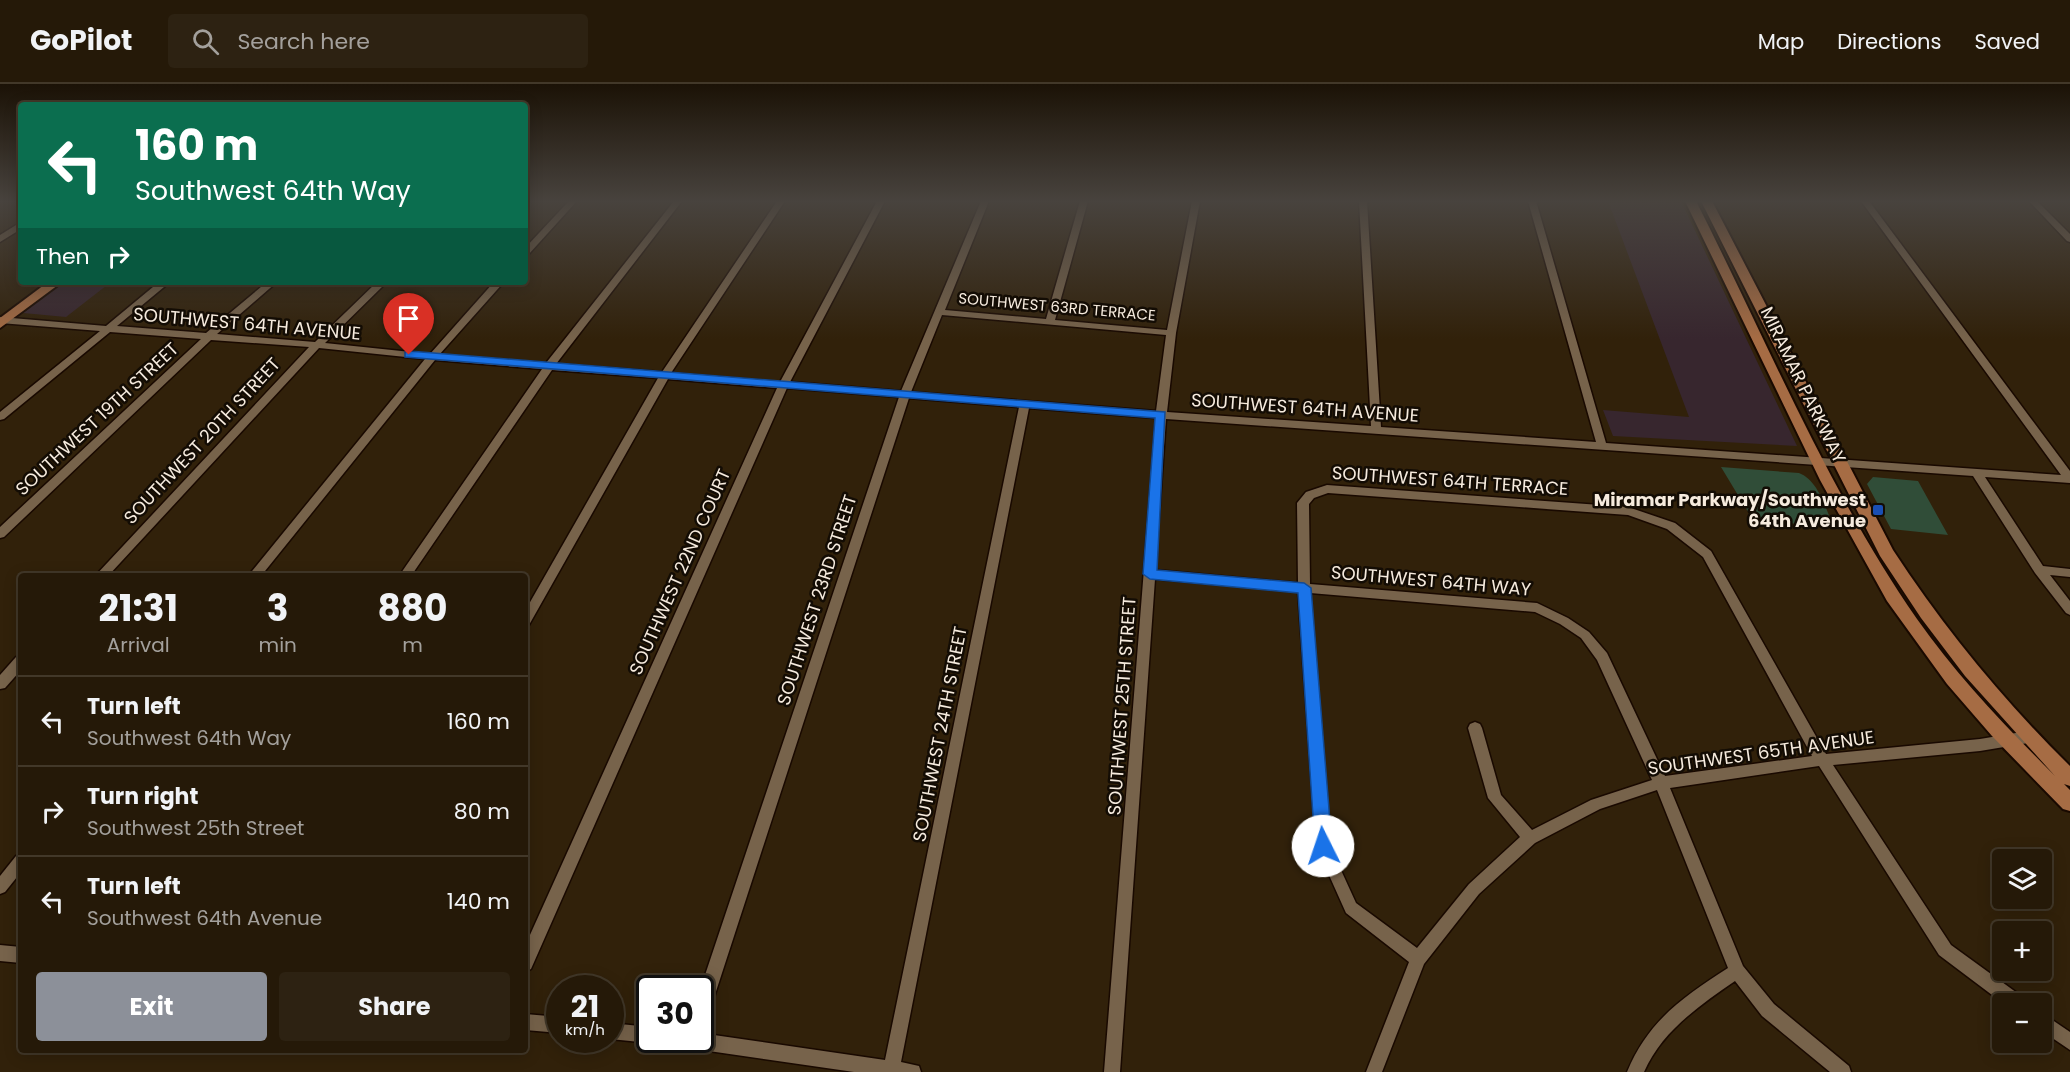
<!DOCTYPE html>
<meta charset="utf-8">
<style>
body{margin:0;font-family:Poppins,sans-serif;background:#2d2212;color:#f1f3f6;height:100vh;display:flex;flex-direction:column;font-size:22px;white-space:nowrap}
*{box-sizing:border-box;margin:0}
p{font-size:20px;color:#a3a09c}
.icon{flex:none;width:33px;height:33px;fill:none;stroke:currentColor;stroke-width:2;stroke-linecap:round;stroke-linejoin:round}
.map{position:relative;flex:1;overflow:hidden}
.sheet{position:absolute;left:18px;top:489px;width:510px;height:480px;display:flex;flex-direction:column;background:#251908;border-radius:6px;box-shadow:0 3px 15px #0003,0 0 0 2px #423829}
.sheet>*{flex:none}
.top-card{position:absolute;left:18px;top:18px;width:510px;height:183px;border-radius:6px;box-shadow:0 3px 15px #0003,0 0 0 2px #423829;background:#0b6e4f;color:#fff;overflow:hidden}
.controls{position:absolute;left:1992px;top:765px;display:grid;gap:12px}
.controls a{display:grid;place-items:center;width:60px;height:60px;border-radius:6px;background:#251908;box-shadow:0 3px 15px #0003,0 0 0 2px #423829;font-size:30px}
.speed{position:absolute;left:546px;top:891px;display:flex;gap:12px;font-size:30px;font-weight:700;text-align:center}
.speed>*{display:grid;place-content:center;width:78px;height:78px;border-radius:50%;background:#251908;box-shadow:0 3px 15px #0003,0 0 0 2px #423829;line-height:1}
.speed small{font-size:15px;font-weight:400}
.speed .limit{border:3px solid #111;border-radius:9px;background:#fff;color:#111}
.pin{position:absolute;display:grid;place-items:center;width:51px;height:51px;color:#fff;margin:-62px -26px;border-radius:50% 50% 50% 0;rotate:-45deg;box-shadow:0 0 6px #0007}
.pin .icon{rotate:45deg}
.me{position:absolute;width:66px;margin:-33px;rotate:356deg;stroke-linejoin:round;filter:drop-shadow(0 0 4px #0008)}
.turn{display:flex;align-items:center;gap:21px;height:126px;padding:0 18px;font-size:27px}
.turn .icon{width:78px;height:78px;stroke-width:2.5}
.turn b{display:block;font-size:42px;line-height:51px}
.then{display:flex;align-items:center;height:57px;padding:0 18px;background:#0003;gap:12px;font-size:22px}
.eta{display:flex;justify-content:space-evenly;align-items:center;height:102px;text-align:center}
.eta b{font-size:36px;font-weight:700;line-height:42px}
.action{display:flex;gap:12px;margin-top:auto;padding:12px 18px}
.action a{flex:1;height:69px;border-radius:6px;background:#8c9099;color:#fff;font-size:24px;font-weight:700;line-height:69px;text-align:center}
.action a+a{background:#2d2212;color:#f1f3f6}
ul{padding:0;list-style:none}
li{display:flex;align-items:center;gap:18px;height:90px;padding:0 18px;border-top:2px solid #423829}
li div{flex:1}
li b{display:block;font-size:22px}
li em{font-style:normal}
header{display:flex;align-items:center;gap:36px;box-sizing:border-box;height:84px;padding:0 30px;background:#251908;border-bottom:2px solid #423829}
header strong{font-size:28px}
nav{display:flex;gap:33px;margin-inline-start:auto;font-size:21px}
.search{width:420px;height:54px;background:#2d2212;display:flex;align-items:center;gap:15px;box-sizing:border-box;padding:0 21px;border-radius:6px;color:#a3a09c;font-size:22px}
.map>svg:first-child{display:block}
</style>
<header>
<strong>GoPilot</strong>
<div class="search"><svg class="icon" aria-label="search" viewBox="0 0 24 24"><circle cx="10" cy="10" r="6"/><path d="M15 15l6 6"/></svg>Search here</div>
<nav><a>Map</a><a>Directions</a><a>Saved</a></nav>
</header>
<div class="map">
<svg width="2070" height="988" viewBox="0 0 2070 988">
<rect width="100%" height="100%" fill="#31210a"/>
<g fill="#37262e">
<polygon points="1608,117 1681,117 1797,362 1613,352 1603,326 1689,333"/>
<polygon points="65,198 111,198 66,233 23,229"/>
</g>
<g fill="#304d38">
<path d="M1721,383l78,6c20,8 26,35 35,54l-81,-7z"/>
<polygon points="1873,393 1918,397 1948,451 1891,445 1867,400"/>
</g>
<g fill="none" stroke-linecap="round" stroke-linejoin="round">
<defs>
<g id="minor">
<polygon points="569,117 577,117 528,171 525,172 525,164"/>
<path d="M674,117h8l-126,163 106,8 115,-171h8l-114,172 109,9 97,-181h8l-95,181 111,9 80,-190h8l-44,109 101,9 34,-118h8l-33,119 112,10 25,-129h8l-24,132 -9,79 204,14 -12,-225h8l14,226 215,15 -68,-241h8l70,242 455,32 -200,-274h8l201,270v12l-85,-6 58,89 27,3v8l-20,-2 20,26v14l-4,-2 -31,-40 -62,-97 -807,-57 -11,151 143,13 -1,-80 9,-11 21,-7 301,22 47,16 36,28 115,203 154,-15 48,-8 5,2 2,4 -2,4 -5,2 -48,8 -147,14 118,180 73,53 2,6h-22l-65,-49 -120,-189 -149,22 73,178 31,38 75,62 2,6h-21l-68,-56 -27,-35c-36,25 -73,50 -91,91h-17c21,-51 56,-75 101,-104l-71,-178 -57,19 -65,34 -56,51 -55,70 -42,108h-16l43,-110 -63,-49 -30,-67 -18,-255 -143,-12 -35,493h-16l52,-654 -127,-10 -128,654 18,4 2,6h-67l-166,-24 -6,-2 -2,-6h20v-7l185,27 134,-653 -110,-9 -201,618 -2,6 -6,2v-34l199,-593 -112,-9 -256,581 -6,3v-26l252,-558 -109,-9 -139,246 -4,2v-16l133,-233 -106,-8 -141,206h-12l143,-207 -107,-9 -174,216h-13l177,-217 -106,-11 -211,228h-13l214,-229 -98,-7 -207,197 -4,1v-11l201,-188 -91,-7 -106,87 -4,1v-8l100,-81 -100,-8v-6l106,9 53,-44h11l-53,44 89,7 61,-51h10l-60,52 98,8 62,-60h10l-62,61 105,11 64,-72h10l-65,73 107,8zM942,231l224,20 -10,76 -245,-19zM1328,409l300,22 39,14 36,28 109,199 -147,20 -58,-123 -18,-21 -21,-14 -31,-15 -227,-19 -1,-80 5,-6zM1310,509l225,19 25,12 21,14 16,22 55,120 -61,20 -59,30 -31,-35 -19,-67 -2,-4 -5,-2 -5,2 -2,4 20,70 32,39 -51,47 -52,64 -61,-45 -26,-57z"/>
<polygon points="2029,117 2037,117 2070,150 2070,158 2067,157"/>
<polygon points="21,138 21,145 0,158 0,151"/>
<polygon points="21,572 21,586 5,604 0,605 0,591 16,573"/>
<polygon points="21,770 21,788 5,808 0,810 0,792 16,772"/>
<polygon points="0,861 21,863 21,879 0,877"/>
<polygon points="2042,929 2070,948 2070,966 2042,947"/>
<polygon points="525,930 560,933 560,949 525,946"/>
<polygon points="610,939 650,943 650,956 656,956 650,959 610,955"/>
</g>
<g id="major">
<path d="M1685,117h11c70,138 133,292 221,418 40,57 89,108 138,157l-90,-100 -44,-58 -41,-62 -179,-355h11l181,349c51,78 110,150 177,216v20l-6,-2 6,6v21l-7,-2 -71,-73 -45,-52 -60,-83 -67,-121z"/>
<polygon points="48,198 62,198 0,244 0,234"/>
</g>
</defs>
<use href="#minor" stroke="#190900" stroke-width="3"/>
<use href="#major" stroke="#190900" stroke-width="4"/>
<use href="#minor" fill="#77634b" fill-rule="evenodd"/>
<use href="#major" fill="#a66c44" fill-rule="evenodd"/>
</g>
<linearGradient id="sky" x2="0" y2="1"><stop stop-color="#1b1206"/><stop offset="0.46" stop-color="#48433e"/><stop offset="1" stop-color="#48433e" stop-opacity="0"/></linearGradient>
<rect width="2070" height="255" fill="url(#sky)"/>
<polygon fill="#1a73e8" stroke="#114b97" stroke-width="1.5" points="409,267 1165,328 1157,486 1304,499 1311,504 1332,762 1329,768 1323,770 1317,768 1315,762 1298,509 1150,495 1143,490 1155,334 405,273 405,268"/>
<rect fill="#1a4fb4" stroke="#130c04" stroke-width="2" x="1872" y="420" width="12" height="12" rx="3"/>
<g text-anchor="middle" stroke-width="5" stroke-linejoin="round" paint-order="stroke">
<g font-size="15" fill="#f6ebde" stroke="#130c04">
<text transform="translate(1057 223) rotate(5)" y="5">SOUTHWEST 63RD TERRACE</text>
</g>
<g font-size="18" fill="#f6ebde" stroke="#130c04">
<text transform="translate(247 240) rotate(5)" y="6">SOUTHWEST 64TH AVENUE</text>
<text transform="translate(1803 301) rotate(64)" y="6">MIRAMAR PARKWAY</text>
<text transform="translate(1305 324) rotate(4)" y="6">SOUTHWEST 64TH AVENUE</text>
<text transform="translate(97 335) rotate(-43)" y="6">SOUTHWEST 19TH STREET</text>
<text transform="translate(202 357) rotate(-47)" y="6">SOUTHWEST 20TH STREET</text>
<text transform="translate(1450 397) rotate(4)" y="6">SOUTHWEST 64TH TERRACE</text>
<text transform="translate(680 488) rotate(-66)" y="6">SOUTHWEST 22ND COURT</text>
<text transform="translate(1431 497) rotate(5)" y="6">SOUTHWEST 64TH WAY</text>
<text transform="translate(817 516) rotate(-72)" y="6">SOUTHWEST 23RD STREET</text>
<text transform="translate(1122 622) rotate(-86)" y="6">SOUTHWEST 25TH STREET</text>
<text transform="translate(940 650) rotate(-79)" y="6">SOUTHWEST 24TH STREET</text>
<text transform="translate(1761 669) rotate(-8)" y="6">SOUTHWEST 65TH AVENUE</text>
</g>
<g font-size="18" font-weight="bold" fill="#f6ebde" stroke="#130c04" text-anchor="end">
<text x="1866" y="422">Miramar Parkway/Southwest<tspan x="1866" dy="21">64th Avenue</tspan></text>
</g>
</g>
</svg>
<div class="controls">
<a><svg class="icon" aria-label="layers" viewBox="0 0 24 24"><path d="M12 4l9 5-9 5-9-5zM3 14l9 5 9-5"/></svg></a>
<a>+</a>
<a>−</a>
</div>
<div class="speed"><div>21<small>km/h</small></div><div class="limit">30</div></div>
<div class="pin" style="left:409px;top:271px;background:#d93025"><svg class="icon" aria-label="arrive" viewBox="0 0 24 24"><path d="M6 21V4h12l-3 4 3 4H6"/></svg></div>
<svg class="me" style="left:1323px;top:762px" viewBox="-20 -20 40 40"><circle r="19" fill="#fff"/><path d="M0-13L10 11 0 6-10 11z" fill="#1a73e8"/></svg>
<div class="top-card">
<div class="turn"><svg class="icon" aria-label="left" viewBox="0 0 24 24"><path d="M17 20v-9H6M10 6l-5 5 5 5"/></svg><div><b>160 m</b>Southwest 64th Way</div></div>
<div class="then">Then<svg class="icon" aria-label="right" viewBox="0 0 24 24"><path d="M7 20v-9h11M14 6l5 5-5 5"/></svg></div>
</div>
<section class="sheet">
<div class="eta">
<div><b>21:31</b><p>Arrival</p></div>
<div><b>3</b><p>min</p></div>
<div><b>880</b><p>m</p></div>
</div>
<ul>
<li><svg class="icon" aria-label="left" viewBox="0 0 24 24"><path d="M17 20v-9H6M10 6l-5 5 5 5"/></svg><div><b>Turn left</b><p>Southwest 64th Way</p></div><em>160 m</em></li>
<li><svg class="icon" aria-label="right" viewBox="0 0 24 24"><path d="M7 20v-9h11M14 6l5 5-5 5"/></svg><div><b>Turn right</b><p>Southwest 25th Street</p></div><em>80 m</em></li>
<li><svg class="icon" aria-label="left" viewBox="0 0 24 24"><path d="M17 20v-9H6M10 6l-5 5 5 5"/></svg><div><b>Turn left</b><p>Southwest 64th Avenue</p></div><em>140 m</em></li>
</ul>
<div class="action"><a>Exit</a><a>Share</a></div>
</section>
</div>
